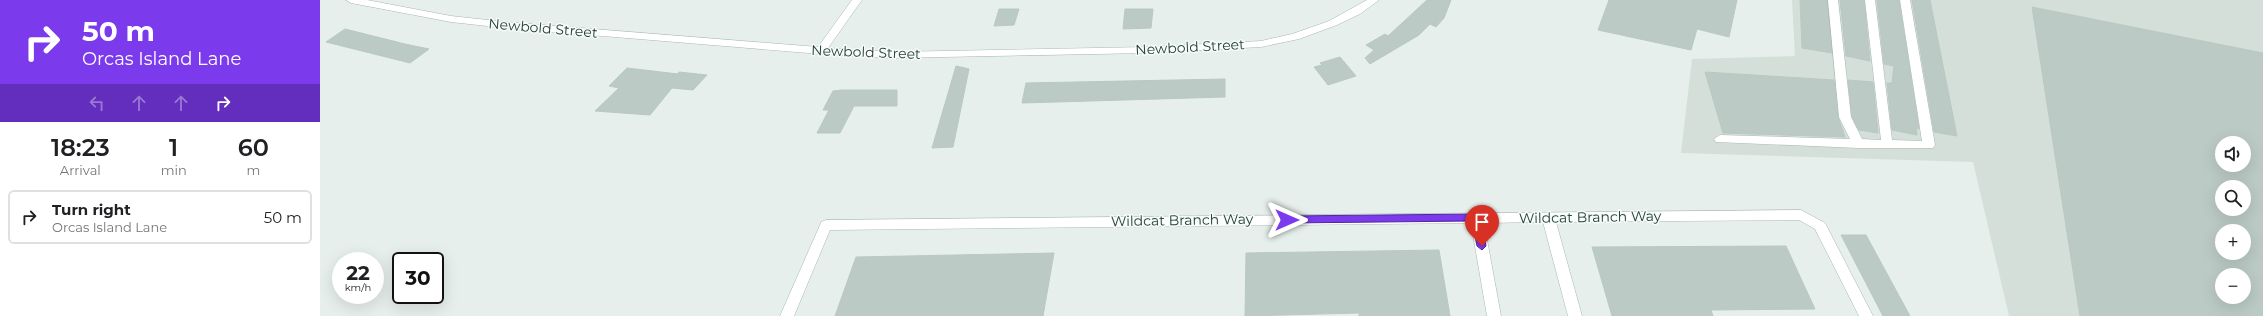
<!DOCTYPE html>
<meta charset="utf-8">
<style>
body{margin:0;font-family:Montserrat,sans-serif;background:#f6f6f6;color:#202124;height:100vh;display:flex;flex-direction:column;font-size:15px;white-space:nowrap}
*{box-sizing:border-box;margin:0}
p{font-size:13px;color:#757577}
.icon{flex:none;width:22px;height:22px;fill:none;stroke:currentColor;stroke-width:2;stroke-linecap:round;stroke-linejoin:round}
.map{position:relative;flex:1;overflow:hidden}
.details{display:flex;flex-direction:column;background:#fff;width:320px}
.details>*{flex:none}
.hud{background:#7c3aed;color:#fff;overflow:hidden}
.fabs{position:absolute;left:1895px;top:136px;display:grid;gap:8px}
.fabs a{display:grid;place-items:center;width:36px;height:36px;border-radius:50%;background:#fff;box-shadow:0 4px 16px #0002;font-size:20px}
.speed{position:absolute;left:12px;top:252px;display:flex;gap:8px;font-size:20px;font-weight:700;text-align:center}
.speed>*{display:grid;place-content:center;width:52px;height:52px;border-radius:50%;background:#fff;box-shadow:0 4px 16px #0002;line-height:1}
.speed small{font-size:10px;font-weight:400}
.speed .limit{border:2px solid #111;border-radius:6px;background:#fff;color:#111}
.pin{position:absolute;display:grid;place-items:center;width:34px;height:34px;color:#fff;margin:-41px -17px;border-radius:50% 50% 50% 0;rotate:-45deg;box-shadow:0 0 4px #0007}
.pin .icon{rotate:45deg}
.me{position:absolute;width:44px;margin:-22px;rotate:90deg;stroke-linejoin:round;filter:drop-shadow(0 0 3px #0008)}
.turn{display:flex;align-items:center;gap:14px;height:84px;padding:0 16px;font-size:18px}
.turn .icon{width:52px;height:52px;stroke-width:2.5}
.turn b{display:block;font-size:28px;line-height:34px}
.lanes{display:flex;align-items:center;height:38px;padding:0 16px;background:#0003;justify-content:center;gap:20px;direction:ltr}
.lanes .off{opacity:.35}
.eta{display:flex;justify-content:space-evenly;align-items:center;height:68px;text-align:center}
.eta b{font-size:24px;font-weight:600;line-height:28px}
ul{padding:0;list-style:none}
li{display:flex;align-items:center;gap:12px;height:54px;margin:0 8px 6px;padding:0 8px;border:2px solid #e0e0e0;border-radius:6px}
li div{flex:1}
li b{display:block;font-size:15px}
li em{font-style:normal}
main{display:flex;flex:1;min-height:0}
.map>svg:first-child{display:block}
</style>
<main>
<section class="details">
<div class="hud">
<div class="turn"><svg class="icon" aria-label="right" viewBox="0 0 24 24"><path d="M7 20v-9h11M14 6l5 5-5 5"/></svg><div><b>50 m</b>Orcas Island Lane</div></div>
<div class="lanes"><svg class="icon off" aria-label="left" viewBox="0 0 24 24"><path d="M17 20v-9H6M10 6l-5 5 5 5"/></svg><svg class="icon off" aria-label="ahead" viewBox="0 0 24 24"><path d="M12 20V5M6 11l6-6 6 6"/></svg><svg class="icon off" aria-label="ahead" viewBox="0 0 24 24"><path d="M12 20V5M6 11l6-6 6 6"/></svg><svg class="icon" aria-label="right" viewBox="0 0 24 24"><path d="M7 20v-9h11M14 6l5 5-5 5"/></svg></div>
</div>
<div class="eta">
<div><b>18:23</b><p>Arrival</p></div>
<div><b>1</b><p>min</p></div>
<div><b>60</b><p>m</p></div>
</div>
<ul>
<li><svg class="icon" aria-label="right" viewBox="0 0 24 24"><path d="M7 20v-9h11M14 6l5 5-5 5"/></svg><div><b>Turn right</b><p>Orcas Island Lane</p></div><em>50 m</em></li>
</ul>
</section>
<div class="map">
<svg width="1943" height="316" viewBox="0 0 1943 316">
<rect width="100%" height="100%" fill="#e6efeb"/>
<path fill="#d4dfda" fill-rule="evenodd" d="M1472,0h471v316h-254l-36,-154 -292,-9 11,-94 103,-3zM1902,143h22v22h-22zM1902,187h22v22h-22zM1902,231h22v22h-22zM1902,275h22v22h-22z"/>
<g fill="#bbcac4" stroke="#b8c9c2" fill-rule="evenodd">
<polygon points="1107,0 1131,0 1124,18 1116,27 1110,24 1099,35 1050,64 1045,58 1054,50 1046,45 1065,34 1068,36"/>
<polygon points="1289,0 1417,0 1409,37 1377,29 1371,50 1278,30"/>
<polygon points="1480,0 1507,0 1512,53 1482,48"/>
<polygon points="1520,0 1544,0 1550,61 1526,56"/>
<polygon points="1557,0 1579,0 1599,129 1596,128 1597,135 1572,130 1567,83 1572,83 1574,66 1564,64"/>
<polygon points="1592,0 1610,0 1637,136 1614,132"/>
<path d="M1712,7l231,46v263h-183zM1902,143h22v22h-22zM1902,187h22v22h-22zM1902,231h22v22h-22zM1902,275h22v22h-22z"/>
<polygon points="679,9 699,9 694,25 674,26"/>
<polygon points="805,9 833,9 831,28 803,29"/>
<polygon points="25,29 85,44 109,49 90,63 6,42"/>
<polygon points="1020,57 1036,76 1008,85 994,67 1002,65 1000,63"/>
<polygon points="636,66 649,69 633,147 612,148"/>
<polygon points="307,68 358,74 359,72 387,75 373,90 352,88 330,115 275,111 299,88 289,86"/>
<polygon points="1385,72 1514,80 1518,117 1525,137 1403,133"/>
<polygon points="905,79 905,97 702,103 706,83"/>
<polygon points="1528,80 1553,82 1558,133 1539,130 1532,117"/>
<polygon points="521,90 577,90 577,106 534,106 520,133 497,133 509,110 503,110 513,91"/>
<polygon points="1521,235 1546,235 1590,316 1563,316"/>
<polygon points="1466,246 1495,309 1391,310 1393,316 1292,316 1272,247"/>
<polygon points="1119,250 1130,316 1039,316 1039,313 925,316 926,253"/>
<polygon points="734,253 723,316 515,316 536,257"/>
</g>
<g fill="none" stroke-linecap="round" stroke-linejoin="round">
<defs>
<polygon id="lane" points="1508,0 1518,0 1531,117 1542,139 1561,140 1545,0 1555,0 1572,140 1602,141 1580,0 1590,0 1615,145 1613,148 1539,148 1396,142 1394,139 1400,135 1530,139 1519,117"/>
<g id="street">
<polygon points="26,0 47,0 131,16 186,22 498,47 532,0 542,0 508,48 573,52 827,47 941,41 972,34 1009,21 1047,0 1059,0 1040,14 1017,25 979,39 941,47 827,53 573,58 501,54 186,28 131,22 31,3"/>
<polygon points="1481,210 1505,223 1553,316 1539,316 1495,229 1479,220 1236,222 1262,316 1248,316 1223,222 1164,223 1181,316 1167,316 1151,223 510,230 474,316 460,316 500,225 501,222 506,220"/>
</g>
</defs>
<use href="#lane" stroke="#a8b8b2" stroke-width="1"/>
<use href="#street" stroke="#a8b8b2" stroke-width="1"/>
<use href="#lane" fill="#fff" fill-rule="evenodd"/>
<use href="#street" fill="#fff" fill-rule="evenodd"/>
</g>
<polygon fill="#7c3aed" stroke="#51269a" points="1156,214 1161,218 1166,246 1162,250 1157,246 1152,221 967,223 962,220 967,216"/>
<g text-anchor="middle" stroke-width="3" stroke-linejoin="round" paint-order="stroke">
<g font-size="14" fill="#24423a" stroke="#f7fbf9">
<text transform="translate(223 28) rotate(5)" y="5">Newbold Street</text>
<text transform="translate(870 47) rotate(-3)" y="5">Newbold Street</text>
<text transform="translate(546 52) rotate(2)" y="5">Newbold Street</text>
<text transform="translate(1270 217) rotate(-1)" y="5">Wildcat Branch Way</text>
<text transform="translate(862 220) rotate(-1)" y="5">Wildcat Branch Way</text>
</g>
</g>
</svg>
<div class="fabs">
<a><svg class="icon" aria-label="sound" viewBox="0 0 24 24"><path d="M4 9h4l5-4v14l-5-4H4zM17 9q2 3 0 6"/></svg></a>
<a><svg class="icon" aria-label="search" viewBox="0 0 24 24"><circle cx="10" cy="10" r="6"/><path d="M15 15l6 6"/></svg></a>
<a>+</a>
<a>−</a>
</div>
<div class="speed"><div>22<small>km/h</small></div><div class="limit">30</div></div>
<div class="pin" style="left:1162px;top:246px;background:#d93025"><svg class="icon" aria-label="arrive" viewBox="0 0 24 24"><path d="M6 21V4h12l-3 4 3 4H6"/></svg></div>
<svg class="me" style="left:967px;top:220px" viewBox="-20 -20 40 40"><path d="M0-17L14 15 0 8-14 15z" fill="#7c3aed" stroke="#fff" stroke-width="4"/></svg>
</div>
</main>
